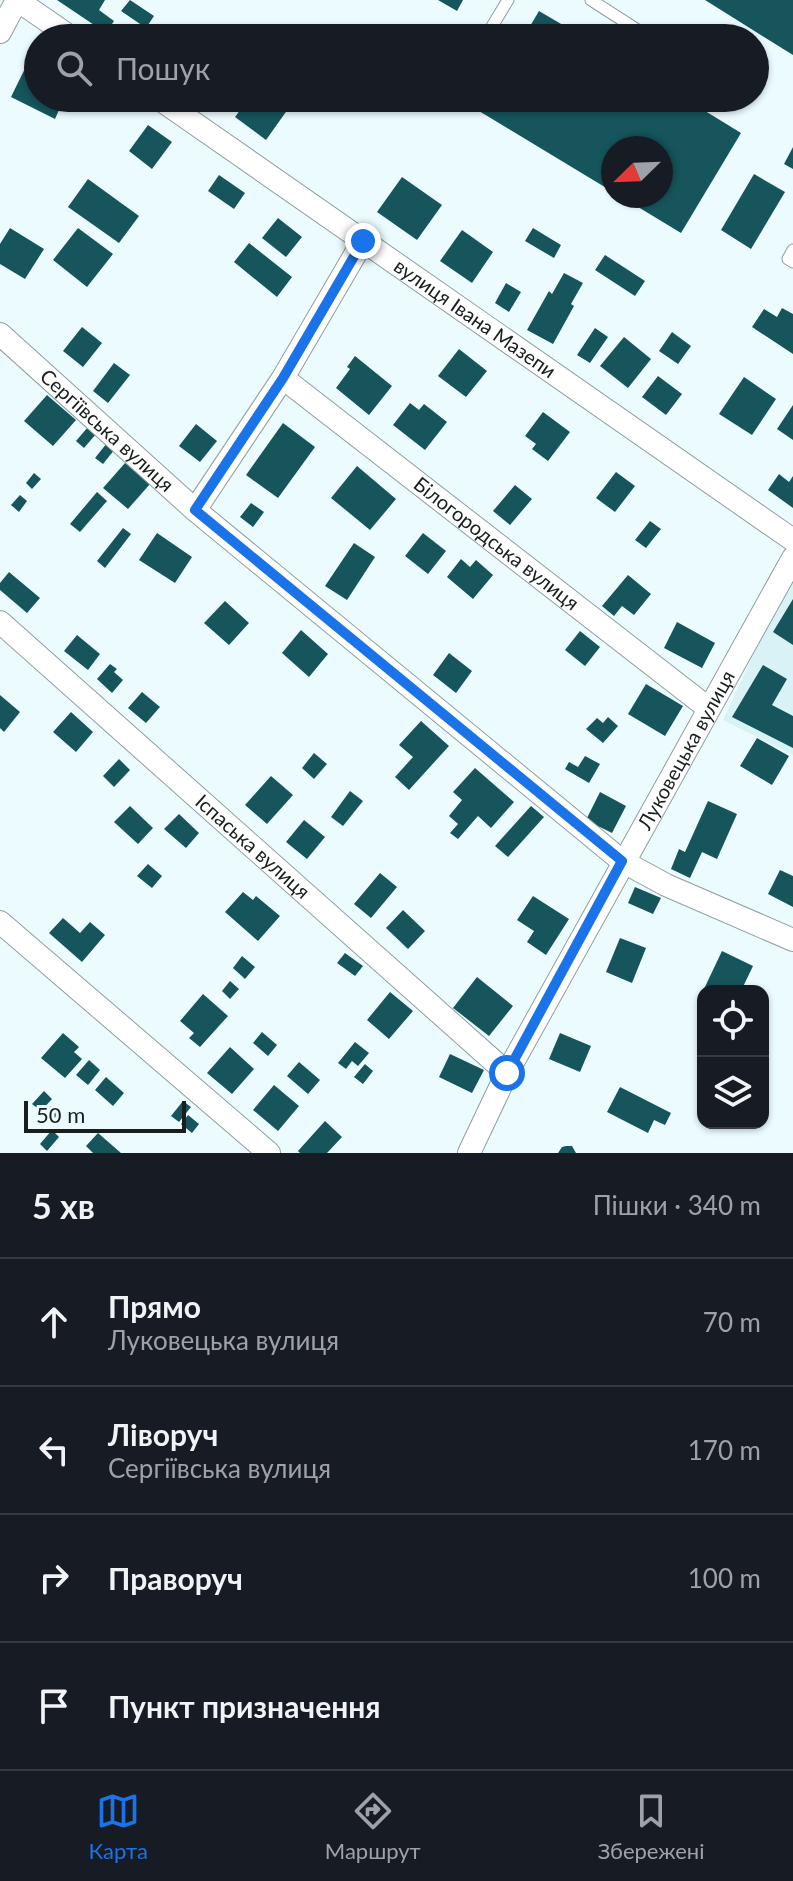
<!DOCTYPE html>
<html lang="uk">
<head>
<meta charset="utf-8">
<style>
  :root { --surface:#171b24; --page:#20242c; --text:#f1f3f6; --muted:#9ea1a6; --line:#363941; --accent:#1a73e8 }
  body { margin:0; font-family:Lato,sans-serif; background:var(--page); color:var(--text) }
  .controls { position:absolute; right:24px; bottom:24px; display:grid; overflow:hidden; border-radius:16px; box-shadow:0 2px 6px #0004 }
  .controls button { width:72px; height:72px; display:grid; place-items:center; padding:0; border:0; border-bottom:2px solid var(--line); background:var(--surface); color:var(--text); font:40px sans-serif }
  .compass { position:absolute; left:601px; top:136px; width:72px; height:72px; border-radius:50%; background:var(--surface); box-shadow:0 2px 6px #0004; rotate:247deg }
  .scale { position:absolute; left:24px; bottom:20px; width:162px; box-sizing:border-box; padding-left:8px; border:4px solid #191f1f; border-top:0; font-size:22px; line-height:28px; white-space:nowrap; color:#191f1f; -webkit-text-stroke:6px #ecfcfe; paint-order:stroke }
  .stop { position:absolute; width:24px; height:24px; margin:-18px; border:6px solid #1a73e8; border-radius:50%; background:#fff }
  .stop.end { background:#1a73e8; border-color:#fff; box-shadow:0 2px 8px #0008 }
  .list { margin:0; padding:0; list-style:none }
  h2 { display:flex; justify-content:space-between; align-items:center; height:104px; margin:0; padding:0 32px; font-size:34px }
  h2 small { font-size:26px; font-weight:400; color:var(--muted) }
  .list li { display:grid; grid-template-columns:52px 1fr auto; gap:24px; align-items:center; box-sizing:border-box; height:128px; padding:0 32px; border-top:2px solid var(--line) }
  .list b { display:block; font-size:30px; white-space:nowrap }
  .list p { margin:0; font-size:26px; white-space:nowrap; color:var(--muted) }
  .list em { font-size:26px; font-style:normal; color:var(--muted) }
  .icon { flex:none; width:44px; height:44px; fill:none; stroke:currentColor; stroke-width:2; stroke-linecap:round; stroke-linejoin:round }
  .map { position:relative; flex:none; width:793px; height:1153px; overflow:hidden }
  .search { position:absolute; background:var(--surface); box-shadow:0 2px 6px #0004; left:24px; right:24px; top:24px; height:88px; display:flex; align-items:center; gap:20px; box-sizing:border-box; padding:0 28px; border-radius:44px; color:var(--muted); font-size:30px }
  .sheet { height:616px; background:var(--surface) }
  nav { display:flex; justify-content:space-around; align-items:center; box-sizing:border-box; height:112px; border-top:2px solid var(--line); background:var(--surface); font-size:22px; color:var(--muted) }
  nav a { display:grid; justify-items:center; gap:4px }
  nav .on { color:var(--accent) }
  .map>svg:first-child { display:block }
  .built { fill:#d8f2f5 }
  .building { fill:#15555b }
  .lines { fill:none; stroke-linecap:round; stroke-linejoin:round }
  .service-casing { stroke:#8f9ea0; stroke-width:13 }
  .minor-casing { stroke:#8f9ea0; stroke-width:24 }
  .service { stroke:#fff; stroke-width:11 }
  .minor { stroke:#fff; stroke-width:22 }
  .route { stroke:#1a73e8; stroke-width:10 }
  .labels { text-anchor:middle; stroke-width:8; stroke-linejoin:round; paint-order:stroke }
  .street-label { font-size:20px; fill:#191f1f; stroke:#ecfcfe }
</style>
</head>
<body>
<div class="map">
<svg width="793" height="1153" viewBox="0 0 793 1153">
  <rect width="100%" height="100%" fill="#ecfcfe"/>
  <path class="built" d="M 793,570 L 793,755 L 723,720 Z"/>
  <g class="building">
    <path d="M 57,0 L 105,0 L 99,10 L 114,21 L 106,33 Z"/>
    <path d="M 130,0 L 154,16 L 146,28 L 121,11 Z"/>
    <path d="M 438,0 L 463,0 L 457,11 Z"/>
    <path d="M 705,0 L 793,0 L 793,55 Z"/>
    <path d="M 539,11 L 585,38 L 523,38 Z"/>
    <path d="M 35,48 L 38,50 L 38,98 L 54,98 L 62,103 L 55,119 L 11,97 Z"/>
    <path d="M 249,98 L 273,98 L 288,109 L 266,140 L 235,117 Z"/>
    <path d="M 487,98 L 684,98 L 741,133 L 681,233 L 620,196 L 661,196 L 661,148 L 613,148 L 613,192 L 479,111 Z"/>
    <path d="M 148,125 L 172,142 L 152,169 L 129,151 Z"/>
    <path d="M 793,147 L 793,169 L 784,164 Z"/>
    <path d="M 754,174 L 785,192 L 751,249 L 721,230 Z"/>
    <path d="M 219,175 L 245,193 L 234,209 L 208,191 Z"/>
    <path d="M 402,177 L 442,205 L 417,240 L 377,212 Z"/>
    <path d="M 88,179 L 139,216 L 119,243 L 68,207 Z"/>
    <path d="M 278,218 L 302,237 L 286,257 L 262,238 Z"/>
    <path d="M 10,228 L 44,249 L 25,279 L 0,264 L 0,244 Z"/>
    <path d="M 78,228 L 113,254 L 87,287 L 53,260 Z"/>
    <path d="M 533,228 L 561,245 L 554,258 L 525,241 Z"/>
    <path d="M 462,230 L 493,252 L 472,283 L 440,261 Z"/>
    <path d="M 249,243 L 292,277 L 277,297 L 234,262 Z"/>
    <path d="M 605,255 L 645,281 L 635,296 L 595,270 Z"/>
    <path d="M 564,273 L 583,283 L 571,304 L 574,306 L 553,344 L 527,330 L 549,291 L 552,294 Z"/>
    <path d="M 506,283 L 521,292 L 509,312 L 495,303 Z"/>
    <path d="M 782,308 L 793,314 L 793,354 L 752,327 L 764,309 L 777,317 Z"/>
    <path d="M 82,327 L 102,343 L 83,367 L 63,351 Z"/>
    <path d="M 595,328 L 608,337 L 590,363 L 577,355 Z"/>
    <path d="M 672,332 L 691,346 L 678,364 L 659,351 Z"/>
    <path d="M 624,337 L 651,359 L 628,388 L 600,366 Z"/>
    <path d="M 459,349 L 487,371 L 466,397 L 438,376 Z"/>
    <path d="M 355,356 L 392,386 L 369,415 L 336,388 L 350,369 L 347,367 Z"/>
    <path d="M 114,363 L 130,375 L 108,403 L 93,391 Z"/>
    <path d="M 658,376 L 682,394 L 666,415 L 642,397 Z"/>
    <path d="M 744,377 L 776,399 L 752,435 L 719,414 Z"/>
    <path d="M 47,395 L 76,420 L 53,446 L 24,421 Z"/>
    <path d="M 410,403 L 419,410 L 424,404 L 447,422 L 425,450 L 393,425 Z"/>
    <path d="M 793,405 L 793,440 L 777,429 Z"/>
    <path d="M 543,412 L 570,432 L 548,461 L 532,449 L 536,444 L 525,436 Z"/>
    <path d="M 283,423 L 315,447 L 278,498 L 246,475 Z"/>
    <path d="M 196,424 L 217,441 L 200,462 L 179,446 Z"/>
    <path d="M 88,427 L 96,434 L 84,448 L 76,441 Z"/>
    <path d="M 107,443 L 115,449 L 103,464 L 95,458 Z"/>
    <path d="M 125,463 L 150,484 L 128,509 L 103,488 Z"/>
    <path d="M 357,466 L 396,499 L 370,530 L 331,498 Z"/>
    <path d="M 616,472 L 635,486 L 615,512 L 596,498 Z"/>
    <path d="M 34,473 L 41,479 L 32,489 L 26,483 Z"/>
    <path d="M 779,474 L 789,482 L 793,476 L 793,508 L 768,490 Z"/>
    <path d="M 515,485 L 532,499 L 510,525 L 493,511 Z"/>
    <path d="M 97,492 L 107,501 L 80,532 L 70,524 Z"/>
    <path d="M 20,495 L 27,501 L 19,512 L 11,505 Z"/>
    <path d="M 251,503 L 264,512 L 253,527 L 240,517 Z"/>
    <path d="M 650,521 L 661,529 L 646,548 L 635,540 Z"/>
    <path d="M 123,528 L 131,534 L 105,568 L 97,561 Z"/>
    <path d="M 157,533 L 192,557 L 175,583 L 139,560 Z"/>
    <path d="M 423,533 L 446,551 L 428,574 L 405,556 Z"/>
    <path d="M 354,543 L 375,557 L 347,600 L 325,586 Z"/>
    <path d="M 461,559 L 470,567 L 476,560 L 493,575 L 473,599 L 447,577 Z"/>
    <path d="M 9,572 L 40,598 L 27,613 L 0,590 L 0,583 Z"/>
    <path d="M 628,575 L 651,594 L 634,615 L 622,606 L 614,616 L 602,606 Z"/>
    <path d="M 793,599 L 793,645 L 773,632 Z"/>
    <path d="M 225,601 L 249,623 L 229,645 L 204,623 Z"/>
    <path d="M 677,622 L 715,643 L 702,668 L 664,648 Z"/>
    <path d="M 301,630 L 328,654 L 309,677 L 282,653 Z"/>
    <path d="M 580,631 L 600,647 L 585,666 L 565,650 Z"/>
    <path d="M 77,635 L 100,654 L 88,670 L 64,651 Z"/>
    <path d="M 449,653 L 472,671 L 456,693 L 433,675 Z"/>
    <path d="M 110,664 L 117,669 L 114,672 L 123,680 L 112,693 L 97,679 Z"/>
    <path d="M 763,665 L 787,679 L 772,705 L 793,716 L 793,748 L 732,717 Z"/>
    <path d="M 646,684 L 683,706 L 665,736 L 628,714 Z"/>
    <path d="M 142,692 L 160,707 L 146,723 L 128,708 Z"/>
    <path d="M 0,695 L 20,712 L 4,732 L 0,728 Z"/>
    <path d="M 71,712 L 93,732 L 76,752 L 53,732 Z"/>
    <path d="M 608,717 L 618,726 L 603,743 L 586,729 L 597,718 L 603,723 Z"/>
    <path d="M 421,721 L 449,746 L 409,790 L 395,777 L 413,757 L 399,745 Z"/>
    <path d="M 757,738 L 789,756 L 772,785 L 740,766 Z"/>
    <path d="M 314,753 L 327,764 L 314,779 L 302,768 Z"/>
    <path d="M 585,756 L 600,764 L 589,783 L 565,769 L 569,762 L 578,767 Z"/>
    <path d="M 119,759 L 130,770 L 114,787 L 103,776 Z"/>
    <path d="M 475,768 L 514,802 L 491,828 L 478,816 L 458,839 L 450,833 L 458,824 L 449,816 L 462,800 L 453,792 Z"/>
    <path d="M 271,776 L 293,795 L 267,824 L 245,805 Z"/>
    <path d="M 350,791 L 363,801 L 343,826 L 331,817 Z"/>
    <path d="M 600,792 L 626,806 L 612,833 L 586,820 Z"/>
    <path d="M 708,801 L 737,814 L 717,859 L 702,852 L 690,878 L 671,869 L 679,849 L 685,852 Z"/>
    <path d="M 130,806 L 153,828 L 138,844 L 114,822 Z"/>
    <path d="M 531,806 L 544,817 L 508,857 L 495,846 Z"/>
    <path d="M 179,814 L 199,833 L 186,848 L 164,829 Z"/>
    <path d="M 304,820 L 325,837 L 307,859 L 286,842 Z"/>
    <path d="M 148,864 L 162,876 L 152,888 L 137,876 Z"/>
    <path d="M 780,870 L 793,876 L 793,907 L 768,894 Z"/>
    <path d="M 380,873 L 397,887 L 371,918 L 354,904 Z"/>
    <path d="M 635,887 L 661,898 L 653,914 L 628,903 Z"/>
    <path d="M 243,892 L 253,900 L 256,896 L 280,916 L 258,941 L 225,912 Z"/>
    <path d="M 533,896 L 569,919 L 546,955 L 527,942 L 534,931 L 517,920 Z"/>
    <path d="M 403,910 L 425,931 L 408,949 L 386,928 Z"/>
    <path d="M 63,918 L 80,933 L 90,922 L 105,935 L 82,962 L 49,933 Z"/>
    <path d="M 620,938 L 646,948 L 632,983 L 606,972 Z"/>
    <path d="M 722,951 L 753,966 L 741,991 L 703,991 Z"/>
    <path d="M 345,953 L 363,966 L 355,976 L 337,963 Z"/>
    <path d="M 242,956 L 255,967 L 245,979 L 233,968 Z"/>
    <path d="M 477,977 L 513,1006 L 489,1036 L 453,1008 Z"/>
    <path d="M 230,981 L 239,989 L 230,999 L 222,991 Z"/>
    <path d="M 390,992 L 413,1011 L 389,1039 L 367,1020 Z"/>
    <path d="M 203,994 L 228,1016 L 200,1047 L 189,1038 L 194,1033 L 180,1021 Z"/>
    <path d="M 262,1032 L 277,1045 L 268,1056 L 253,1043 Z"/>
    <path d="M 63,1033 L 79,1047 L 74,1052 L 82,1059 L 65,1078 L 41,1058 Z"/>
    <path d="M 560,1033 L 591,1046 L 580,1072 L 549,1059 Z"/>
    <path d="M 355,1042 L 369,1053 L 358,1066 L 352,1061 L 346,1069 L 338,1063 Z"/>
    <path d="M 230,1047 L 254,1069 L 232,1094 L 207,1073 Z"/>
    <path d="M 450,1054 L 484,1070 L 472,1093 L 439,1077 Z"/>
    <path d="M 89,1060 L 100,1070 L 88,1085 L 76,1075 Z"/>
    <path d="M 299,1062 L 320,1080 L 308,1094 L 287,1076 Z"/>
    <path d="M 365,1064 L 373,1071 L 363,1084 L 354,1077 Z"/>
    <path d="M 106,1077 L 124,1093 L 113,1106 L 95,1090 Z"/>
    <path d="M 274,1085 L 299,1106 L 278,1131 L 253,1110 Z"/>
    <path d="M 620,1087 L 671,1113 L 665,1125 L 654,1120 L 648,1133 L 607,1112 Z"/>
    <path d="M 44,1091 L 52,1099 L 41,1111 L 32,1104 Z"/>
    <path d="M 183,1101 L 191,1107 L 179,1122 L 171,1116 Z"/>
    <path d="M 50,1106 L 59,1113 L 53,1120 L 44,1113 Z"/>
    <path d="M 188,1115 L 199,1124 L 192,1133 L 181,1124 Z"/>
    <path d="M 325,1121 L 342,1137 L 327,1153 L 300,1153 L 298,1151 Z"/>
    <path d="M 52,1130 L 59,1137 L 47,1151 L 40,1144 Z"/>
    <path d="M 98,1133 L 121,1153 L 93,1153 L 86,1146 Z"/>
    <path d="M 566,1146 L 572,1146 L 576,1153 L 558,1153 L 562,1147 Z"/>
  </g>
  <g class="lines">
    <g class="service-casing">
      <g id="service">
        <path d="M 591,0 L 650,38"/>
        <path d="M 485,38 L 508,0"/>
        <path d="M 793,250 L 788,259 L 793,262"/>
      </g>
    </g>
    <g class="minor-casing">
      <g id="minor">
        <path d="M 0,32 L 17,0 L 72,38"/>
        <path id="s1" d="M 158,98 L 793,540"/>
        <path id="s2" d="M 0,334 L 195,510 L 622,861 L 666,885 L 793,940"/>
        <path id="s3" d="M 283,378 L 708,708"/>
        <path d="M 195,510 L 283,378 L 363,241"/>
        <path id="s4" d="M 0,622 L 507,1073"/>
        <path d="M 0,922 L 269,1153"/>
        <path id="s5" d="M 469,1153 L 507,1073 L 793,558"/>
      </g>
    </g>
    <use href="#service" class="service"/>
    <use href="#minor" class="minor"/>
  </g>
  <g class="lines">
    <path class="route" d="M 363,241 L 283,378 L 195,510 L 622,861 L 507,1073"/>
  </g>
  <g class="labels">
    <g class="street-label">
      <text dy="7" stroke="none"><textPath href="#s1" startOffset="386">вулиця Івана Мазепи</textPath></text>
      <text dy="7" stroke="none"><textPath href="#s2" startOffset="144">Сергіївська вулиця</textPath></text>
      <text dy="7" stroke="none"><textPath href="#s3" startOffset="270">Білогородська вулиця</textPath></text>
      <text dy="7" stroke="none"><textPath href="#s5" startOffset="458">Луковецька вулиця</textPath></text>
      <text dy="7" stroke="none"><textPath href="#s4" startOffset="338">Іспаська вулиця</textPath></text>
    </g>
  </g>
</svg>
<div class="controls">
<button><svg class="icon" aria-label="locate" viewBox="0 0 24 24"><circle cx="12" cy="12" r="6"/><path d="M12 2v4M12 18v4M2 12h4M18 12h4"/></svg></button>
<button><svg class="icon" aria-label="layers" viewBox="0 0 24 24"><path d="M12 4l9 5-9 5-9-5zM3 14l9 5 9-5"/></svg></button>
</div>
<svg class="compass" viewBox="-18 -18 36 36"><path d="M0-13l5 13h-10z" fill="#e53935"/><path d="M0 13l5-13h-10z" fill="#9ea1a6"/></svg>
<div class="scale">50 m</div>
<div class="stop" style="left:507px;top:1073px"></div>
<div class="stop end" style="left:363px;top:241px"></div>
<div class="search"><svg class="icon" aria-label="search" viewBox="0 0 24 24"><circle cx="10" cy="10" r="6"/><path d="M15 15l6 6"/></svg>Пошук</div>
</div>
<section class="sheet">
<h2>5 хв<small>Пішки · 340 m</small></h2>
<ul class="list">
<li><svg class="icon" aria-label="ahead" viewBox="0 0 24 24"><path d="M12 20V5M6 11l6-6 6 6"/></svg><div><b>Прямо</b><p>Луковецька вулиця</p></div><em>70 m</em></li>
<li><svg class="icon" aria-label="left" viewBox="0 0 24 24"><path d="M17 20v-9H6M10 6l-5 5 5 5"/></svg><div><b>Ліворуч</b><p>Сергіївська вулиця</p></div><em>170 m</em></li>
<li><svg class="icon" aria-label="right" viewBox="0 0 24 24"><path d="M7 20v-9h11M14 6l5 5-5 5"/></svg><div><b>Праворуч</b></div><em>100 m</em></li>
<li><svg class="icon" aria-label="arrive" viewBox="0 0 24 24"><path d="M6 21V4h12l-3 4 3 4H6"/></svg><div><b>Пункт призначення</b></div></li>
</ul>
</section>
<nav>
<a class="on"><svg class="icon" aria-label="map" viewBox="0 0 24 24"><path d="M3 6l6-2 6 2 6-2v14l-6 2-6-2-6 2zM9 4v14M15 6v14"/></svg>Карта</a>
<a><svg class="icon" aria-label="directions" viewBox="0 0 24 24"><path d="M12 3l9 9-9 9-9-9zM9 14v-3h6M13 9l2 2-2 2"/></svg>Маршрут</a>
<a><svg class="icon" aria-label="saved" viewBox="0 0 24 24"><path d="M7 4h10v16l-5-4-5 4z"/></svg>Збережені</a>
</nav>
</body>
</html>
